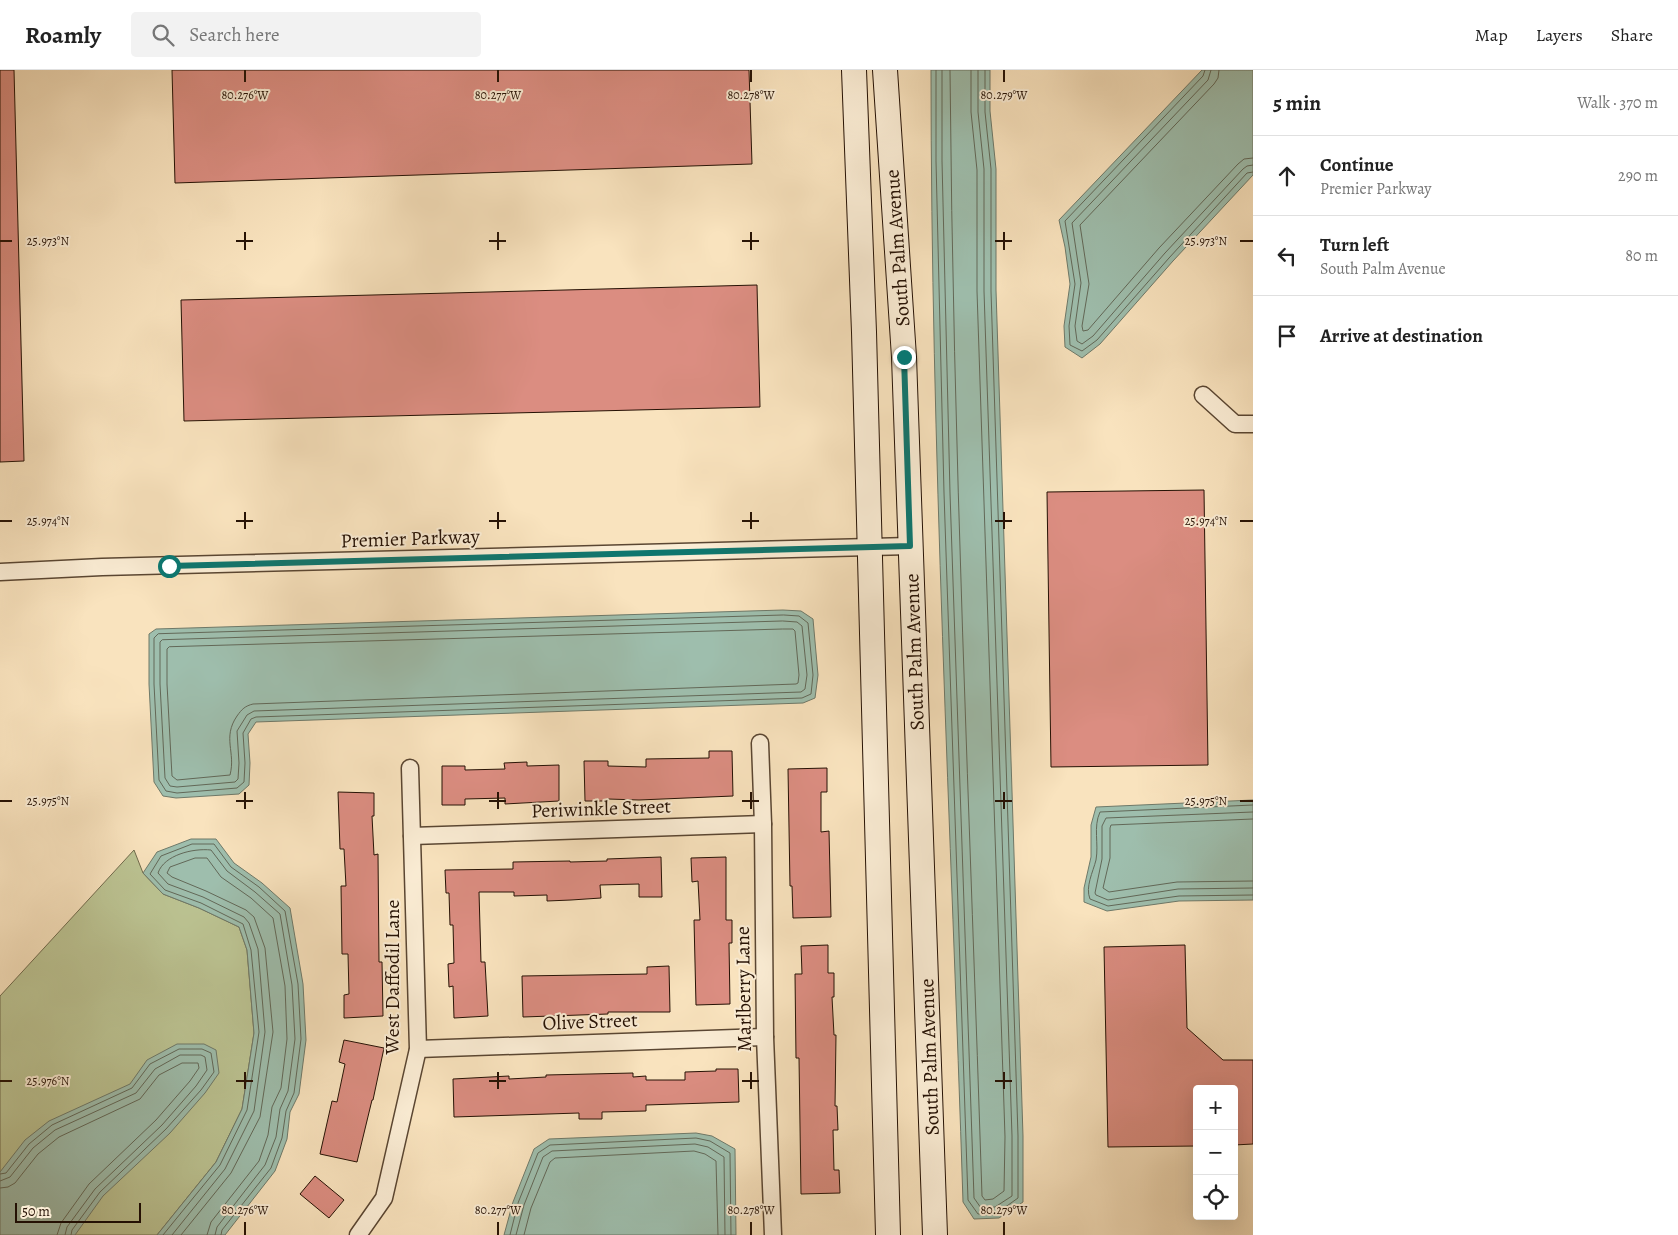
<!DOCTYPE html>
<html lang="en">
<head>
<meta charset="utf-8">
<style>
  :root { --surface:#fff; --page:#f2f2f2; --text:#222; --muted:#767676; --line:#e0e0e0 }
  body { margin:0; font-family:Alegreya,serif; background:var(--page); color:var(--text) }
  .controls { position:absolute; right:15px; bottom:15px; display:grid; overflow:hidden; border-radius:5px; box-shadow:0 5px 20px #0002 }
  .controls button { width:45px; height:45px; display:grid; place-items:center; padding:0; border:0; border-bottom:1px solid var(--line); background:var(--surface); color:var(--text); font:25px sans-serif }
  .scale { position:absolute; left:15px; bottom:12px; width:126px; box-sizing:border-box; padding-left:5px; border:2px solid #251104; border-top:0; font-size:14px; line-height:18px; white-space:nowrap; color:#251104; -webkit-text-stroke:4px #fbedd5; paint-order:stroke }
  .stop { position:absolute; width:15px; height:15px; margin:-11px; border:4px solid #0f766e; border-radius:50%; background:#fff }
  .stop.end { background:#0f766e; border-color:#fff; box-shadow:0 1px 5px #0008 }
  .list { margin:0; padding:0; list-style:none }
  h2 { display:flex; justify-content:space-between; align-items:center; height:65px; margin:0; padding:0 20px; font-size:21px }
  h2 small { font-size:16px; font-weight:400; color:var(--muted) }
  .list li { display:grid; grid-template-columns:32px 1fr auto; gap:15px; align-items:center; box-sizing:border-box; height:80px; padding:0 20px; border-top:1px solid var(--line) }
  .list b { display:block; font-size:19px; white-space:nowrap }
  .list p { margin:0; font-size:16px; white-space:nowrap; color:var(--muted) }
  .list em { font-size:16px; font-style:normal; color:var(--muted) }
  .icon { flex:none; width:28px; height:28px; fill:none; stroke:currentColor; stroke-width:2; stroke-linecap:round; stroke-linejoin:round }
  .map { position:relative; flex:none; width:1253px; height:1165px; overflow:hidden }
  header { display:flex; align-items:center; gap:30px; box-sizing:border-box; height:70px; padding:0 25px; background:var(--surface); border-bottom:1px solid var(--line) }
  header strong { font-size:24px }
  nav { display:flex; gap:28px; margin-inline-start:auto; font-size:18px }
  .search { width:350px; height:45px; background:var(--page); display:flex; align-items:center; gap:12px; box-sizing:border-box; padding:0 18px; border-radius:5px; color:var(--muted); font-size:19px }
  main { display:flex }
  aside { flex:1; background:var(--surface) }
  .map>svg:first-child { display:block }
  .green { fill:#bcc493; stroke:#706a4c }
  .water { fill:#9ebead; stroke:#6e7969 }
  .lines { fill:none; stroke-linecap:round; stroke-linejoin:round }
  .shore { stroke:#626858; stroke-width:1 }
  .building { fill:#db8d81; stroke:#251104 }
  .minor-casing { stroke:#5a4632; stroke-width:19 }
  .secondary-casing { stroke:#251104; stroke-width:26 }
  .minor { stroke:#fbedd5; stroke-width:16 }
  .secondary { stroke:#fbedd5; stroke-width:24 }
  .route { stroke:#0f766e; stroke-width:6 }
  .ticks { fill:none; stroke:#251104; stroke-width:2 }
  .labels { text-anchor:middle; stroke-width:4; stroke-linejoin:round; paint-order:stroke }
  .street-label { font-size:20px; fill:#251104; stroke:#fbedd5 }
  .ticks-label { font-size:12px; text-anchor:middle; fill:#251104; stroke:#fbedd5; stroke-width:4; stroke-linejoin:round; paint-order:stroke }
</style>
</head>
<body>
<header>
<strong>Roamly</strong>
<div class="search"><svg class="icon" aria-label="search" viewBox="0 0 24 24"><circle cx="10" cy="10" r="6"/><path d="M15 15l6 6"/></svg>Search here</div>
<nav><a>Map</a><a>Layers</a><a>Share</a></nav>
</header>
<main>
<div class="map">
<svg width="1253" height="1165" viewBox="0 0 1253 1165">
  <rect width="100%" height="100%" fill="#f9e3be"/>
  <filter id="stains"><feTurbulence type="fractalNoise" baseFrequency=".004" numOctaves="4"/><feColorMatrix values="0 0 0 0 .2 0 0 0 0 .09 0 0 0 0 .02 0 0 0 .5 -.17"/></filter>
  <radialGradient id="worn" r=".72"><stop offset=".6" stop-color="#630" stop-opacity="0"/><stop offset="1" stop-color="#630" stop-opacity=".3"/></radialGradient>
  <path class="green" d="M 134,780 L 143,803 L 163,824 L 199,838 L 239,857 L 247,880 L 254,963 L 242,1039 L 216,1092 L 157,1165 L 0,1165 L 0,926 Z"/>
  <g class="water">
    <path d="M 931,0 L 990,0 L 990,41 L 996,99 L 996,220 L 1023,1066 L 1023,1132 L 999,1148 L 974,1149 L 963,1132 C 951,755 931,378 931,0 Z"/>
    <path d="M 1202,0 L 1253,0 L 1253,105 L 1173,191 L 1100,274 L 1082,288 L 1065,277 L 1064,256 L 1070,214 L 1065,177 L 1059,150 Z"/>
    <path d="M 783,540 L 801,541 L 813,549 L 818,605 L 815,628 L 803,633 L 256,652 L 248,664 L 250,693 L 249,715 L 239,724 L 176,728 L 163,726 L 154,712 L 149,614 L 149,564 L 156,559 Z"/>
    <path d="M 1253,730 L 1253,830 L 1179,831 L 1107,841 L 1084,832 L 1084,818 L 1091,787 L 1091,755 L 1096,737 Z"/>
    <path d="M 191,769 L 216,769 L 234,793 L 262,813 L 290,838 L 303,914 L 306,970 L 299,1024 L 290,1042 L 287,1069 L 275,1101 L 225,1165 L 157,1165 L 216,1092 L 242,1039 L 254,963 L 247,880 L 239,857 L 199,838 L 163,824 L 143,803 L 157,782 Z"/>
    <path d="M 177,974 L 204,974 L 216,980 L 219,1003 L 205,1023 L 170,1063 L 103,1126 L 75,1165 L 0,1165 L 0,1102 L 25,1070 L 49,1051 L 130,1014 L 147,990 Z"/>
    <path d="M 696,1063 L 712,1066 L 735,1079 L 736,1165 L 504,1165 L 513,1132 L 534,1079 L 549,1069 Z"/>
  </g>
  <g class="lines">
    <g class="shore">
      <path d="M 936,0 L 936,91 L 944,423 L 968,1130 L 978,1144 L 997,1143 L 1018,1128 L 1018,1066 L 991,221 L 991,99 L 985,42 L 985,0"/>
      <path d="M 942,0 L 942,91 L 950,423 L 974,1128 L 981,1138 L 995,1137 L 1012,1126 L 1012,1066 L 984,221 L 984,99 L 978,42 L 978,0"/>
      <path d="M 950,0 C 953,375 970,751 982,1126 L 985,1130 L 993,1129 L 1004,1121 L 1005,1067 L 977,221 L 977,100 L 971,42 L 971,0"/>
      <path d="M 1205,0 L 1203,6 L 1065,151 L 1075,214 L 1069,256 L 1070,275 L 1082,281 L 1097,270 L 1169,188 L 1247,103 L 1253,102"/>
      <path d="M 1211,0 L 1208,10 L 1072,153 L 1081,213 L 1075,256 L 1077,271 L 1082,274 L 1093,266 L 1165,183 L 1243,99 L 1247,96 L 1253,95"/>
      <path d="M 1219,0 L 1218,8 L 1214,14 L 1080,155 L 1089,214 L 1082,256 L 1083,261 L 1088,260 L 1159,178 L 1238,94 L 1244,89 L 1253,88"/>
      <path d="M 784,545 L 799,546 L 808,553 L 813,605 L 811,624 L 802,628 L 256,647 L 251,649 L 243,663 L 245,693 L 244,712 L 237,718 L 177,723 L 166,721 L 159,710 L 154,614 L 154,568 L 158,564 Z"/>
      <path d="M 783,551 L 797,552 L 802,556 L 807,605 L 805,619 L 801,622 L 254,641 L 247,645 L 237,661 L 239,693 L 238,709 L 235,712 L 177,717 L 170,716 L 165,708 L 160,614 L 160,572 L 162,570 Z"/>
      <path d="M 783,559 L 793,559 L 795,561 L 799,605 L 798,613 L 796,614 L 253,634 C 245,636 242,639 237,646 C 222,668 236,682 230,705 L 177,710 L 172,706 L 167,614 L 167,579 L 169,577 Z"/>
      <path d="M 1253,735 L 1100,742 C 1093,757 1099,774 1096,790 C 1093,802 1085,817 1090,829 L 1108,836 L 1179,826 L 1253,825"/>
      <path d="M 1253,742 L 1106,748 L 1102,756 L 1102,789 L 1095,823 L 1096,825 L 1108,830 L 1178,819 L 1253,818"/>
      <path d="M 1253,749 L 1111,755 L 1110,758 L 1110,788 L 1103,818 L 1109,822 L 1177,812 L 1253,811"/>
      <path d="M 0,1104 L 6,1103 L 29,1074 L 52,1055 L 132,1018 L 150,994 L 179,979 L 202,979 L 211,983 L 214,1002 L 201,1020 L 166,1059 L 100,1122 L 72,1160 L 71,1165"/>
      <path d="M 0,1111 L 10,1107 L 33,1078 L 55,1060 L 136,1023 L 155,999 L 180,985 L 201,985 L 205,987 L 207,1000 L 196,1016 L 162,1055 L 95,1119 L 67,1157 L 65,1165"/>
      <path d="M 0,1118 L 8,1117 L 15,1113 L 38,1084 L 59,1067 L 140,1029 L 159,1005 L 182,993 L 198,993 L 199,998 L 190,1011 L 156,1050 L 89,1114 L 61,1153 L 57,1165"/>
      <path d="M 163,1165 L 220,1095 L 247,1040 L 259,962 L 251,880 L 243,854 L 201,833 L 165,820 L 150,804 L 161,786 L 192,774 L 214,774 L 231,797 L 259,817 L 285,841 L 298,914 L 301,969 L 294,1023 L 286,1041 L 282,1068 L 271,1098 L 222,1160 L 221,1165"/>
      <path d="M 172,1165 L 225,1099 L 254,1041 L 265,962 L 258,879 L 249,853 L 244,847 L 203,827 L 168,814 L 158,803 C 164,785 193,778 211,780 L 227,801 L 255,822 L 280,844 L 292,915 L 295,969 L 288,1021 L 280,1039 L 276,1067 L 265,1095 L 217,1157 L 215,1165"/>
      <path d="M 181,1165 L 231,1103 L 260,1047 L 273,962 L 265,878 L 254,847 L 246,840 L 206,821 L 172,807 L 167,803 L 170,797 L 195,788 L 207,788 L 221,807 L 251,828 L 273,848 L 285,916 L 287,969 L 281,1018 L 272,1037 L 268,1065 L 259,1091 L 211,1152 L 207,1165"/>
      <path d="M 510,1165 L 518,1133 L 538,1083 L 550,1075 L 696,1068 L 710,1071 L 730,1083 L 731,1165"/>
      <path d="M 516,1165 L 524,1135 L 543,1087 L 552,1081 L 695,1074 L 708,1077 L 724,1087 L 725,1165"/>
      <path d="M 524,1165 L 531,1138 L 550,1092 L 555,1088 L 694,1081 L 705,1084 L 716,1091 L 718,1165"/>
    </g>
  </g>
  <g class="building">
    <path d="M 0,0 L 14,0 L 24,391 L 0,392 Z"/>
    <path d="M 172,0 L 749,0 L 752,94 L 175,113 Z"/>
    <path d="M 757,215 L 760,337 L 184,351 L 181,230 Z"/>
    <path d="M 1204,420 L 1208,695 L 1051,697 L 1047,422 Z"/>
    <path d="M 709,681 L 732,681 L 733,726 L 639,730 L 608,729 L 608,731 L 585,731 L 584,691 L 608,691 L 608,696 L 646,697 L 646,689 L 709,688 Z"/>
    <path d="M 527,692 L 527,696 L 559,695 L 559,731 L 505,734 L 505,728 L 465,729 L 465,735 L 442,735 L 442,696 L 465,696 L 465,700 L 505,699 L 504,693 Z"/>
    <path d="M 827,698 L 827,722 L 821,722 L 821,762 L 829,761 L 831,847 L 793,848 L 792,816 L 790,816 L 788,699 Z"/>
    <path d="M 338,722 L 374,723 L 374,746 L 372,746 L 374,785 L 378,784 L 379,892 L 382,892 L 383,946 L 344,948 L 344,925 L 349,924 L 348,884 L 342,884 L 341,816 L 346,816 L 344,779 L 340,779 Z"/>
    <path d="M 661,787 L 662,827 L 639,827 L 639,814 L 600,815 L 601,828 L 571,830 L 547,831 L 547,825 L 514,826 L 514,822 L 479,822 L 481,892 L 485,892 L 488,946 L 454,948 L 453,916 L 449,917 L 448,894 L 454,893 L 453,855 L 450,855 L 449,823 L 446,823 L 445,800 L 513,799 L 513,792 L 570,791 L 570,792 L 607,791 L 607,789 Z"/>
    <path d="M 726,787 L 726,850 L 732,850 L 732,873 L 729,873 L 730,934 L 696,935 L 694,850 L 700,850 L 698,811 L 692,812 L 691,788 Z"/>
    <path d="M 828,875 L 828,903 L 834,903 L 834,927 L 832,927 L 834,965 L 836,965 L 835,1036 L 837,1036 L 838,1060 L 833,1060 L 834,1100 L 839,1100 L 840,1123 L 801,1124 L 799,988 L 796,988 L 795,904 L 802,904 L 801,876 Z"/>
    <path d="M 1185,875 L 1187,958 L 1223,990 L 1253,990 L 1253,1074 L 1234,1075 L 1234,1019 L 1197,1019 L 1197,1076 L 1108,1077 L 1104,877 Z"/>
    <path d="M 669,896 L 670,942 L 608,942 L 608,944 L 523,947 L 522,906 L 647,904 L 647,897 Z"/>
    <path d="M 344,970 L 384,978 L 373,1030 L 372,1030 L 357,1092 L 320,1084 L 332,1031 L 337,1032 L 345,994 L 339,992 Z"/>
    <path d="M 716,999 L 738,999 L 739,1032 L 646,1035 L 646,1041 L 602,1042 L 602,1049 L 579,1049 L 579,1043 L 454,1047 L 453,1009 L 509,1006 L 509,1009 L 546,1007 L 546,1005 L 633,1003 L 633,1007 L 646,1006 L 646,1010 L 685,1010 L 685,1002 L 716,1001 Z"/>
    <path d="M 315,1106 L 344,1130 L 329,1148 L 300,1124 Z"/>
  </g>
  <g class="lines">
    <g class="minor-casing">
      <g id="minor">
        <path d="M 1203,325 L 1235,354 L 1253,354"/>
        <path d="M 0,502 L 102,497 L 910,476"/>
        <path d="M 760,673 L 763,754 L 765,967 L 773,1165"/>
        <path d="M 412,766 L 763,754"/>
        <path d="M 418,979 L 765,967"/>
        <path d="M 358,1165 L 384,1128 L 418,979 L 410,698"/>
      </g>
    </g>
    <g class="secondary-casing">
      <g id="secondary">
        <path d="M 854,0 L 864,262 L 888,1165"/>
        <path d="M 885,0 L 904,287 L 935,1165"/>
      </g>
    </g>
    <use href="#minor" class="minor"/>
    <use href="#secondary" class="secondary"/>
  </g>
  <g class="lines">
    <path class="route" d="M 169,496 L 910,476 L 904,287"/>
  </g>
  <path class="ticks" d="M 245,0 L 245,12M 498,0 L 498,12M 751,0 L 751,12M 1004,0 L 1004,12M 245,162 L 245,180M 498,162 L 498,180M 751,162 L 751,180M 1004,162 L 1004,180M 0,171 L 12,171M 236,171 L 253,171M 489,171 L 506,171M 742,171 L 759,171M 995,171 L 1012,171M 1240,171 L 1253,171M 245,442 L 245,459M 498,442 L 498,459M 751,442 L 751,459M 1004,442 L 1004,459M 0,451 L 12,451M 236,451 L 253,451M 489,451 L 506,451M 742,451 L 759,451M 995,451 L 1012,451M 1240,451 L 1253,451M 245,722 L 245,739M 498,722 L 498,739M 751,722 L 751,739M 1004,722 L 1004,739M 0,731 L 12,731M 236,731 L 253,731M 489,731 L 506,731M 742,731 L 759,731M 995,731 L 1012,731M 1240,731 L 1253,731M 245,1002 L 245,1019M 498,1002 L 498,1019M 751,1002 L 751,1019M 1004,1002 L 1004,1019M 0,1011 L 12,1011M 236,1011 L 253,1011M 489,1011 L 506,1011M 742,1011 L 759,1011M 995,1011 L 1012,1011M 245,1152 L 245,1165M 498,1152 L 498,1165M 751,1152 L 751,1165M 1004,1152 L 1004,1165"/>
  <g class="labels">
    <g class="street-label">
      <text transform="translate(897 178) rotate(-94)" y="7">South Palm Avenue</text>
      <text transform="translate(410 468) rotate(-2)" y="7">Premier Parkway</text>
      <text transform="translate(914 582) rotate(-92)" y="7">South Palm Avenue</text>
      <text transform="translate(601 738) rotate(-2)" y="7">Periwinkle Street</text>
      <text transform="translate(392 907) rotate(-90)" y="7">West Daffodil Lane</text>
      <text transform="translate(743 919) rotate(-91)" y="7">Marlberry Lane</text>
      <text transform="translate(590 951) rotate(-2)" y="7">Olive Street</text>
      <text transform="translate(929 987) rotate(-92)" y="7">South Palm Avenue</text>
    </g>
  </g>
  <g class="ticks-label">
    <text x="245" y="29">80.276°W</text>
    <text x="498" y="29">80.277°W</text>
    <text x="751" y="29">80.278°W</text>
    <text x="1004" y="29">80.279°W</text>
    <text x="1206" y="175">25.973°N</text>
    <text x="48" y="175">25.973°N</text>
    <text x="1206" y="455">25.974°N</text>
    <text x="48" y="455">25.974°N</text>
    <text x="1206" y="735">25.975°N</text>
    <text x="48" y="735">25.975°N</text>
    <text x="48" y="1015">25.976°N</text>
    <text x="245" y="1144">80.276°W</text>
    <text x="498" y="1144">80.277°W</text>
    <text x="751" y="1144">80.278°W</text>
    <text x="1004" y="1144">80.279°W</text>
  </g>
  <rect width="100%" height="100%" filter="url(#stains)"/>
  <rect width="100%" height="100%" fill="url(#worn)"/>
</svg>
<div class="controls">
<button>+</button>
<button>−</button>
<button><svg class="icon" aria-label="locate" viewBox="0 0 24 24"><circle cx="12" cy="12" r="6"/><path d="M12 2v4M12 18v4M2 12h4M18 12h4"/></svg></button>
</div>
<div class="scale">50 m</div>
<div class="stop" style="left:169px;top:496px"></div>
<div class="stop end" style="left:904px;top:287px"></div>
</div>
<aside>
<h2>5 min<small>Walk · 370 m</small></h2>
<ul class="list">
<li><svg class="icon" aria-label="ahead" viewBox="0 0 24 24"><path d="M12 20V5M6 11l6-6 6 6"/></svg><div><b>Continue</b><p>Premier Parkway</p></div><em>290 m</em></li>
<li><svg class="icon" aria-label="left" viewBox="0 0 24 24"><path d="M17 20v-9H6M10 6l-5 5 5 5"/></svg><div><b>Turn left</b><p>South Palm Avenue</p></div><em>80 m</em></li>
<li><svg class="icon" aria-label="arrive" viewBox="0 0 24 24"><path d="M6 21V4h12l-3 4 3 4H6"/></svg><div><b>Arrive at destination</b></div></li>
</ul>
</aside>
</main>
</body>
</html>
